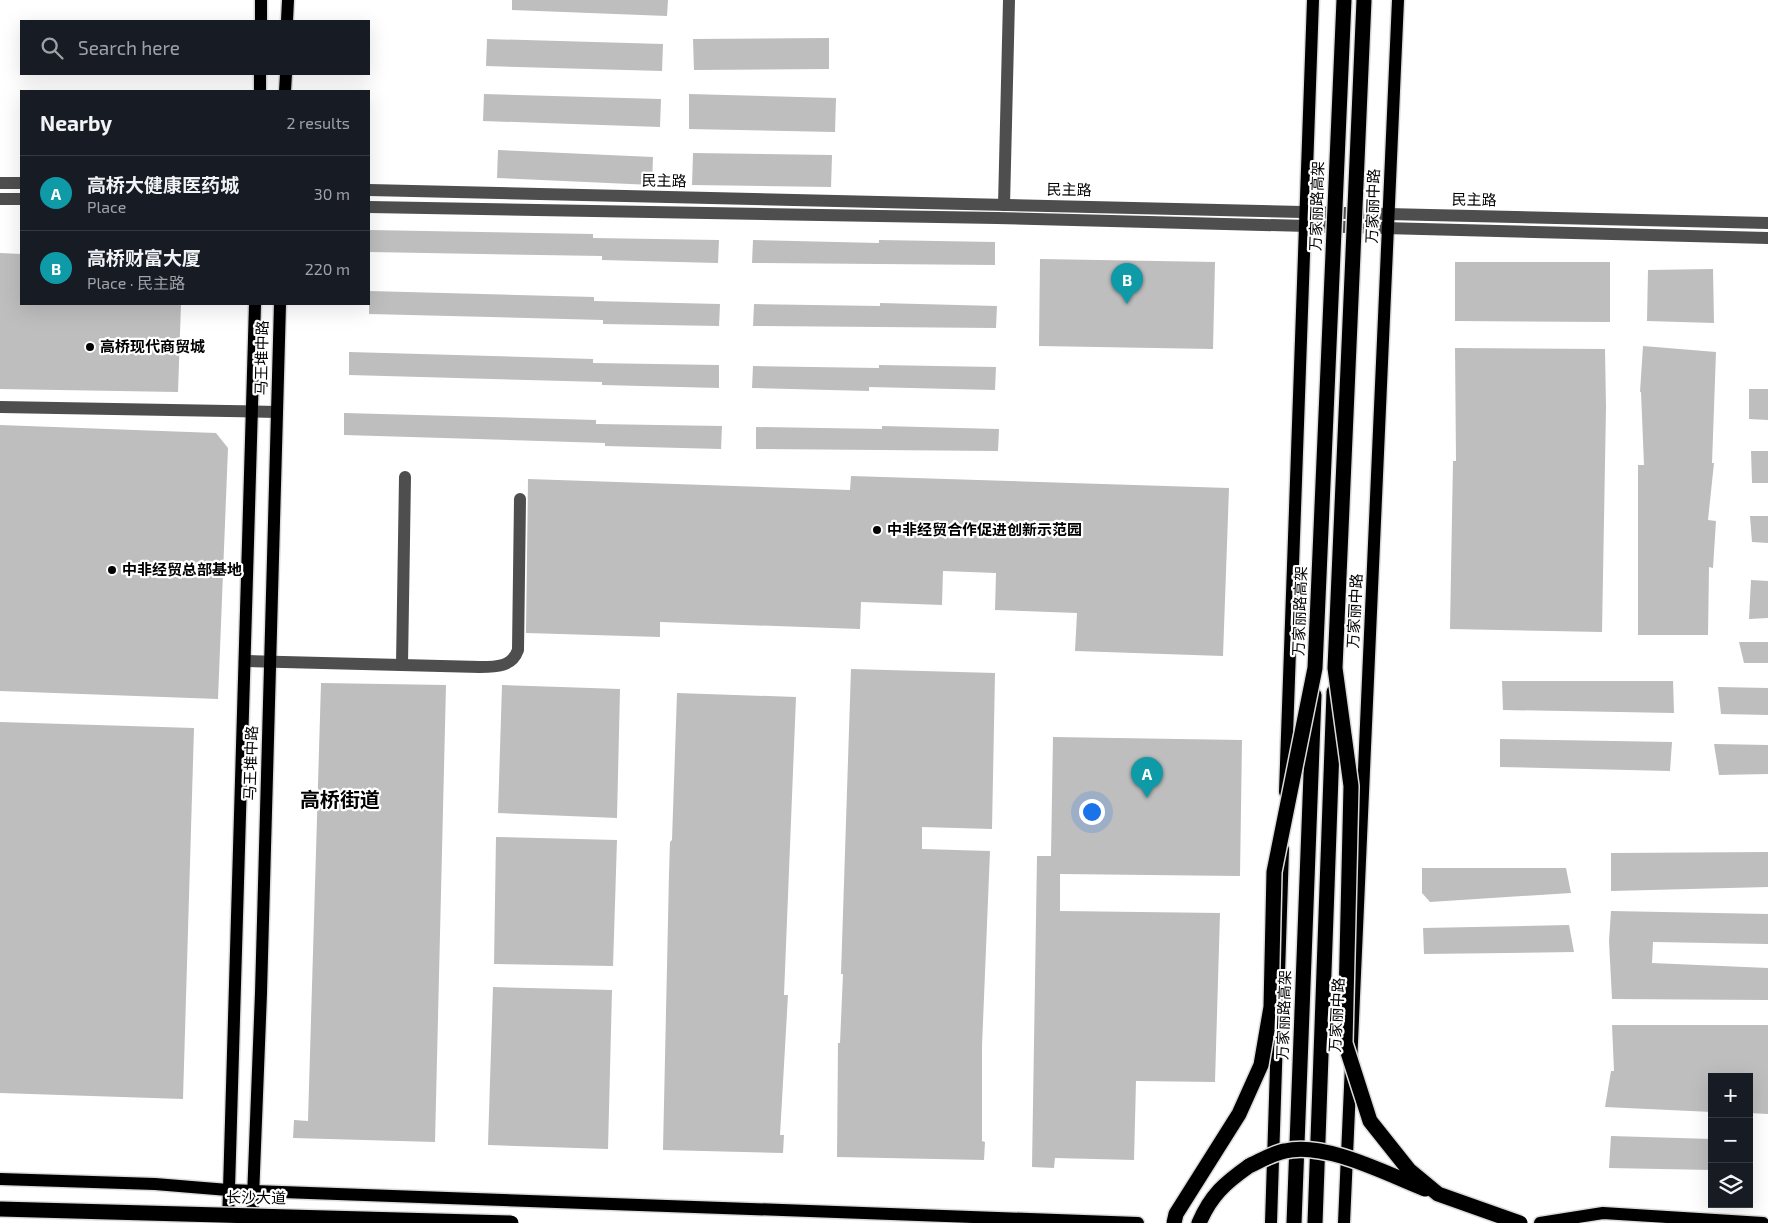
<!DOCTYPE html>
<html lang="en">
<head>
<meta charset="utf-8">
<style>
  :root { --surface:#171b24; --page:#20242c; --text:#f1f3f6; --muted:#9ea1a6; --line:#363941; --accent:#858687 }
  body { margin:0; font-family:"Exo 2","Noto Sans SC",sans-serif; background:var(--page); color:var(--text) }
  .controls { position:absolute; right:15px; bottom:15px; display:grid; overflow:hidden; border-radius:0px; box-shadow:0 5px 20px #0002 }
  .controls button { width:45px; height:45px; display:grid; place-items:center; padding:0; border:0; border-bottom:1px solid var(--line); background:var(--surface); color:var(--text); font:25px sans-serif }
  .you { position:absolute; left:1091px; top:811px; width:18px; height:18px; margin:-12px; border:4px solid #fff; border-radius:50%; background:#1a73e8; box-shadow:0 0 0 8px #1a73e833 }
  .badge { display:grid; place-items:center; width:32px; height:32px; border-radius:50%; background:var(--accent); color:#fff; font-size:16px; font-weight:700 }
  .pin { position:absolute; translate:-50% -41px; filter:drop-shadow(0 1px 2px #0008) }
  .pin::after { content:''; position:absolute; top:26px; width:18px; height:15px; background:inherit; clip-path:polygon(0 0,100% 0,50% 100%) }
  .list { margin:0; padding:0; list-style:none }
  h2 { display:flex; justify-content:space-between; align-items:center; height:65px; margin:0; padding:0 20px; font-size:21px }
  h2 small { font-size:16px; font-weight:400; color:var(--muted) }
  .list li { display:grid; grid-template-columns:32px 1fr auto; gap:15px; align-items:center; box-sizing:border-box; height:75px; padding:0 20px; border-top:1px solid var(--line) }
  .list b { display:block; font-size:19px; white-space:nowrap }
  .list p { margin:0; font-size:16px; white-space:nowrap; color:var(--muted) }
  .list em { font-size:16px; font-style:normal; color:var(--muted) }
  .icon { flex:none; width:28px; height:28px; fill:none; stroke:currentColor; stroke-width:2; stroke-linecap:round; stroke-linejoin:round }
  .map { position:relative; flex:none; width:1768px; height:1223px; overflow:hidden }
  .search { position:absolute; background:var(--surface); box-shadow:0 5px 20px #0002; left:20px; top:20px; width:350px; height:55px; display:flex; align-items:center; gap:12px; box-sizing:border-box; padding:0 18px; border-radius:0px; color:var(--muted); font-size:19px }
  .panel { position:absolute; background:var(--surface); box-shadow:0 5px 20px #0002; left:20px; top:90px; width:350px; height:215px; border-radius:0px }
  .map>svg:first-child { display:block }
  .building { fill:#bebebe }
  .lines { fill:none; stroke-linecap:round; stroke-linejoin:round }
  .major-casing { stroke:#dbdbdb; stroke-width:15 }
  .highway-casing { stroke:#dbdbdb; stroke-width:18 }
  .minor { stroke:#4e4e4e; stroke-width:12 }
  .major { stroke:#000; stroke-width:12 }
  .highway { stroke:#000; stroke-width:15 }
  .highway-bridge-casing { stroke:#dbdbdb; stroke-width:18; stroke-linecap:butt }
  .highway-bridge { stroke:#000; stroke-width:15 }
  .poi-dot { fill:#000; stroke:#fff; stroke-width:2 }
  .labels { text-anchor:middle; stroke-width:4.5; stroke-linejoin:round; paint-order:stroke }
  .street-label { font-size:15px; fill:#000; stroke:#fff }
  .poi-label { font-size:15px; font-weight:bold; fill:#000; stroke:#fff; text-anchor:start }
  .district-label { font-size:20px; font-weight:bold; fill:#000; stroke:#fff }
</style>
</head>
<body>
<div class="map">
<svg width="1768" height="1223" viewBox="0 0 1768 1223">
  <rect width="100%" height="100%" fill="#fff"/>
  <g class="building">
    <path d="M 512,0 L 668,0 L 667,16 L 512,10 Z"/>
    <path d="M 829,38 L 829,69 L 694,70 L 693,39 Z"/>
    <path d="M 487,39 L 663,44 L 662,71 L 486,66 Z"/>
    <path d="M 484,94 L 661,99 L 660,127 L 483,121 Z"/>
    <path d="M 689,94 L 836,98 L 835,132 L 689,129 Z"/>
    <path d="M 498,150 L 653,157 L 652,185 L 497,178 Z"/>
    <path d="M 693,153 L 832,155 L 831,187 L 692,185 Z"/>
    <path d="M 369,230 L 593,234 L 593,238 L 719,240 L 718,263 L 602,260 L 602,256 L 369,252 Z"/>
    <path d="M 753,240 L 879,243 L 879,240 L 995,242 L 995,265 L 752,263 Z"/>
    <path d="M 0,253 L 21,254 L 21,304 L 181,304 L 178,392 L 0,389 Z"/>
    <path d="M 1040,259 L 1215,262 L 1213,349 L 1039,346 Z"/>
    <path d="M 1455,262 L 1610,262 L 1610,322 L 1455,321 Z"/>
    <path d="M 1713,269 L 1714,323 L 1647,321 L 1648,270 Z"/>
    <path d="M 369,291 L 594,297 L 594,301 L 720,304 L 719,326 L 603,324 L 603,320 L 369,314 Z"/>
    <path d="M 880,303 L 997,306 L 996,328 L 753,326 L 754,304 L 880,306 Z"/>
    <path d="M 1643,346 L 1716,352 L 1712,463 L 1714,463 L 1708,520 L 1716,521 L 1713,568 L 1709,567 L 1708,635 L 1638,635 L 1638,465 L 1644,465 L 1641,392 L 1640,392 Z"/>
    <path d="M 1455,348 L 1605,349 L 1606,407 L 1602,632 L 1450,629 L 1453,461 L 1456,461 Z"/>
    <path d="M 349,352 L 593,359 L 593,363 L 719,365 L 719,388 L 602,385 L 602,382 L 349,375 Z"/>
    <path d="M 879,365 L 996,367 L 995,390 L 869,387 L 869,391 L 752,388 L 753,366 L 879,368 Z"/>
    <path d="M 1749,389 L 1768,389 L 1768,420 L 1749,419 Z"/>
    <path d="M 344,413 L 596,420 L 596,424 L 722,426 L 721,449 L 605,446 L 605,443 L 344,435 Z"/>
    <path d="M 0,425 L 216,433 L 228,448 L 218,699 L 0,691 Z"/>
    <path d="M 882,426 L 999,429 L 998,451 L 756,449 L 756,427 L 882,429 Z"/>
    <path d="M 1751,451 L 1768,451 L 1768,483 L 1752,483 Z"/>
    <path d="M 851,476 L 1229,488 L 1223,656 L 1075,651 L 1077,613 L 995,610 L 996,573 L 943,571 L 942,605 L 861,602 L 860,629 L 660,622 L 660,637 L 526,633 L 528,479 L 850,490 Z"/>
    <path d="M 1750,516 L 1768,516 L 1768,543 L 1752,542 Z"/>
    <path d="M 1751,580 L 1768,581 L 1768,618 L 1749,619 Z"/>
    <path d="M 1739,642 L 1768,642 L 1768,663 L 1744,663 Z"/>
    <path d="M 851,669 L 995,673 L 992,829 L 922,827 L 922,849 L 990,851 L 982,1046 L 982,1141 L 985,1142 L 984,1160 L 837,1157 L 838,1043 L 840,1043 L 843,974 L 841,974 Z"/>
    <path d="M 1502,681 L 1673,681 L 1674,713 L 1503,710 Z"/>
    <path d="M 321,683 L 446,685 L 435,1142 L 293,1138 L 294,1120 L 308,1121 Z"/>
    <path d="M 502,685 L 620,689 L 617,818 L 498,813 Z"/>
    <path d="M 1718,687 L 1768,688 L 1768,715 L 1721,714 Z"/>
    <path d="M 677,693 L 796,697 L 784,995 L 788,995 L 780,1135 L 784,1135 L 783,1153 L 663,1150 L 669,874 L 670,842 L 672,840 Z"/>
    <path d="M 0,722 L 194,728 L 183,1099 L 0,1093 Z"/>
    <path d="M 1053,737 L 1242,740 L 1240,876 L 1060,874 L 1060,911 L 1220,913 L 1215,1082 L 1136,1081 L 1134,1160 L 1055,1158 L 1054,1168 L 1032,1167 L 1037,856 L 1051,856 Z"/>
    <path d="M 1500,739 L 1672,742 L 1670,771 L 1500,767 Z"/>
    <path d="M 1714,744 L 1768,745 L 1768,774 L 1719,775 Z"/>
    <path d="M 496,837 L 617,840 L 613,966 L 494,964 Z"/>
    <path d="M 1768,852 L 1768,887 L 1611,891 L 1611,853 Z"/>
    <path d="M 1422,868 L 1566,868 L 1571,893 L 1430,902 L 1422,893 Z"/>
    <path d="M 1611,911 L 1768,914 L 1768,944 L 1653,942 L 1652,963 L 1768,968 L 1768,1000 L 1612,999 L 1609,941 Z"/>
    <path d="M 1569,925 L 1574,952 L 1424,954 L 1423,928 Z"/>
    <path d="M 493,987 L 612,990 L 608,1149 L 488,1145 Z"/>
    <path d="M 1612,1025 L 1768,1025 L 1768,1114 L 1749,1113 L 1749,1077 L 1712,1077 L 1712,1112 L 1605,1107 L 1611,1071 L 1614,1071 Z"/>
    <path d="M 1611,1136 L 1712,1139 L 1712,1170 L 1609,1168 Z"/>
  </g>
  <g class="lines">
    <g class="major-casing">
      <g id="major">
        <path d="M 261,21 L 261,0"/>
        <path d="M 287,21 L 288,0"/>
        <path d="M 260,91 L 260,74"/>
        <path d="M 285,91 L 286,74"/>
        <path d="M 1285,792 L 1313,0"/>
        <path d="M 0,1179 L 155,1184 L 228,1190 L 1138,1223"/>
        <path d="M 228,1223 L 255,304"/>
        <path d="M 252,1223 L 261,993 L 280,304"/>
        <path d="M 1271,1223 L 1283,849"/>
        <path d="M 1344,1223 L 1398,0"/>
        <path d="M 1540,1223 L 1603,1213 L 1763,1223"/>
      </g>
    </g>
    <g class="highway-casing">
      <g id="highway">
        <path d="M 1199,1223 C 1211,1195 1225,1183 1249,1166"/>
        <path d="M 1294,1223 L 1314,695"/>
        <path d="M 1315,1223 L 1334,692"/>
      </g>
    </g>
    <g class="minor">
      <path d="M 0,183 L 21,183"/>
      <path d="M 369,190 L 1768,223"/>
      <path d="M 0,199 L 21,199"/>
      <path d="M 1004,205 L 1009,0"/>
      <path d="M 369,207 L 997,218 L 1768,238"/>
      <path d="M 0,407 L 277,412"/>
      <path d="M 246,661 L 480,667 C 496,667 512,667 518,650 L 520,499"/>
      <path d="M 402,665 L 405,477"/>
    </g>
    <use href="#major" class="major"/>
    <use href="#highway" class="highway"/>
    <g class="highway-bridge-casing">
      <g id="highway-bridge">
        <path d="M 1364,0 L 1335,668 L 1351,786 L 1345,1043 L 1370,1121 L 1409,1170 L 1438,1194 L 1520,1223"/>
        <path d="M 1249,1166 C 1260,1161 1273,1153 1285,1151 C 1324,1141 1387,1174 1425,1189"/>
        <path d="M 0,1209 L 511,1223"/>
        <path d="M 1174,1223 L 1176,1214 L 1239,1114 L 1261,1065 L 1271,1007 L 1274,872 L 1315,668 L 1344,0"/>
      </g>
    </g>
    <use href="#highway-bridge" class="highway-bridge"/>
  </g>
  <g class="poi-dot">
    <circle cx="90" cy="347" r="5"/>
    <circle cx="877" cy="530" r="5"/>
    <circle cx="112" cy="570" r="5"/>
  </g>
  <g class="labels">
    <g class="street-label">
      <text transform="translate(664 181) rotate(1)" y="5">民主路</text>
      <text transform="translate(1069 190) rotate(1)" y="5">民主路</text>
      <text transform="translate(1474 200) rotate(1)" y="5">民主路</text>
      <text transform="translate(1317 206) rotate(-88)" y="5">万家丽路高架</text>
      <text transform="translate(1373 206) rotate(-88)" y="5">万家丽中路</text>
      <text transform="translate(262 358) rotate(-89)" y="5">马王堆中路</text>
      <text transform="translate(1300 611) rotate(-88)" y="5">万家丽路高架</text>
      <text transform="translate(1355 611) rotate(-87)" y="5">万家丽中路</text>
      <text transform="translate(251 763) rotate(-88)" y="5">马王堆中路</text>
      <text transform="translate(1284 1015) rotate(-88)" y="5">万家丽路高架</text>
      <text transform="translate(1337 1015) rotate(-87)" y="5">万家丽中路</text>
      <text transform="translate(256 1198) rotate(1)" y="5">长沙大道</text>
    </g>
    <g class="poi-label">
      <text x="100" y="352">高桥现代商贸城</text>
      <text x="887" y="535">中非经贸合作促进创新示范园</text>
      <text x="122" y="575">中非经贸总部基地</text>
    </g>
    <g class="district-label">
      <text x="340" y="807">高桥街道</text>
    </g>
  </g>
</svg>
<div class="controls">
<button>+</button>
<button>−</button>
<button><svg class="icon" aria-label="layers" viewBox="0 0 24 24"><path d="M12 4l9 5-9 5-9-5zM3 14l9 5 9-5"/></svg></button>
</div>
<div class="you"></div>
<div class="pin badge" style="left:1147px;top:798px;background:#0f9aa8">A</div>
<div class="pin badge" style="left:1127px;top:304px;background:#0f9aa8">B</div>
<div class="search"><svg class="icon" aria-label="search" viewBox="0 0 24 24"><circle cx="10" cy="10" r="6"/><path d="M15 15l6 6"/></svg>Search here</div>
<section class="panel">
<h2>Nearby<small>2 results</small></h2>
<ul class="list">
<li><span class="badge" style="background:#0f9aa8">A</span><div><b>高桥大健康医药城</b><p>Place</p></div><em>30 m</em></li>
<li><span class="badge" style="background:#0f9aa8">B</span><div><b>高桥财富大厦</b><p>Place · 民主路</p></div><em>220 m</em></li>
</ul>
</section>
</div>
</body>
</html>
